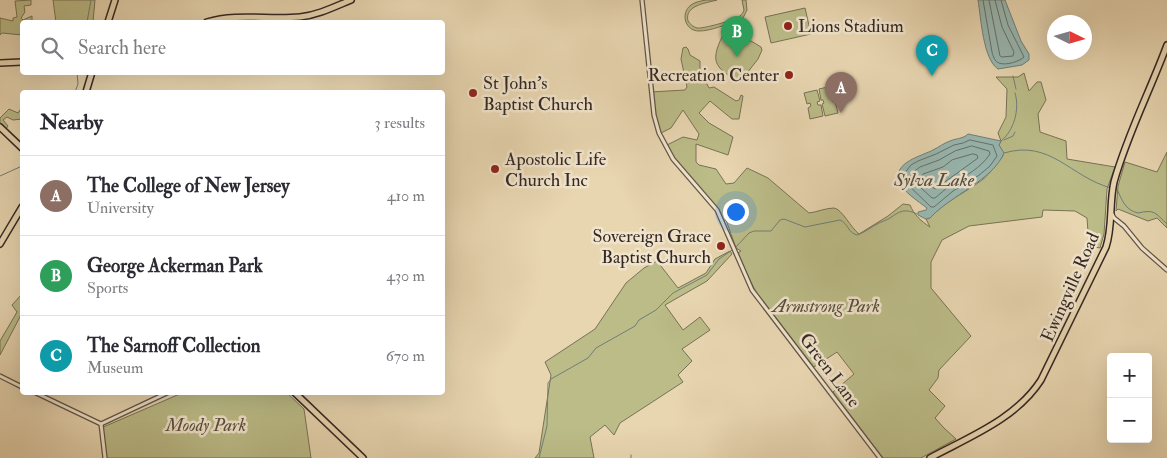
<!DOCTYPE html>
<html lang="en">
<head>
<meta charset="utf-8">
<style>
  :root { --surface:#fff; --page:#f7f7f7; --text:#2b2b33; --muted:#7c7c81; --line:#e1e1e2; --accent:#d93025 }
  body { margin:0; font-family:"IM FELL Double Pica",serif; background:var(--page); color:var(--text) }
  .controls { position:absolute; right:15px; bottom:15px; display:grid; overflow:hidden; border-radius:5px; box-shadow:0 5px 20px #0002 }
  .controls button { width:45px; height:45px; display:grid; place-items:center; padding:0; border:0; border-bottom:1px solid var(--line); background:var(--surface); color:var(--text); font:25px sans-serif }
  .compass { position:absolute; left:1047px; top:15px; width:45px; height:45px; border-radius:50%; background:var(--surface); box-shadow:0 5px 20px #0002; rotate:95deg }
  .you { position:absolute; left:735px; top:211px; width:18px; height:18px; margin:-12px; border:4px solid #fff; border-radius:50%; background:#1a73e8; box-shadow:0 0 0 8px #1a73e833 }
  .badge { display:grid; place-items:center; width:32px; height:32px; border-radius:50%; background:var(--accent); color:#fff; font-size:16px; font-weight:700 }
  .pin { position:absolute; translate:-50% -41px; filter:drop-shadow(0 1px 2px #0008) }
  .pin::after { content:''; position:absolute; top:26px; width:18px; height:15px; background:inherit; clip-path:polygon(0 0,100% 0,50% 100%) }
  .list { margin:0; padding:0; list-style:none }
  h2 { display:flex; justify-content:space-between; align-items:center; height:65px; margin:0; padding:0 20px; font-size:21px }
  h2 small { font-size:16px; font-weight:400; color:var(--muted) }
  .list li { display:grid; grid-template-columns:32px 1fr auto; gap:15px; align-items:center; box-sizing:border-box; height:80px; padding:0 20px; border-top:1px solid var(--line) }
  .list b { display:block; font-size:19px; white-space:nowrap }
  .list p { margin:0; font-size:16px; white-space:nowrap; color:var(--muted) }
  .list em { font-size:16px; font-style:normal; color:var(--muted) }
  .icon { flex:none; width:28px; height:28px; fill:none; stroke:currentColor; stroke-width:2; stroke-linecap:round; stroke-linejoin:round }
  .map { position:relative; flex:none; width:1167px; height:458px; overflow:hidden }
  .search { position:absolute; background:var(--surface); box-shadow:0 5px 20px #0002; left:20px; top:20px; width:425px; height:55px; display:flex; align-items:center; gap:12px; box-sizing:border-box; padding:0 18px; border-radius:5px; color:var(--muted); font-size:19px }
  .panel { position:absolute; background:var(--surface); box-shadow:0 5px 20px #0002; left:20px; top:90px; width:425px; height:305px; border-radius:5px }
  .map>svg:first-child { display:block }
  .green { fill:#bbbc88; stroke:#787256 }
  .water { fill:#98b8b2; stroke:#707e79 }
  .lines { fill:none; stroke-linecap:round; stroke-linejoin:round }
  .shore { stroke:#66706b; stroke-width:1 }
  .stream { stroke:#707e79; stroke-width:1 }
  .minor-casing { stroke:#625447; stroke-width:5.5 }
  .major-casing { stroke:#352824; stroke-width:8 }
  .minor { stroke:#f0e4cc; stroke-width:3 }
  .major { stroke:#e8d6b1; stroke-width:5 }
  .poi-dot { fill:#8f2418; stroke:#f0e4cc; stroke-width:2 }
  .labels { text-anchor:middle; stroke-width:5; stroke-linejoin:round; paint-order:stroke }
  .poi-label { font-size:18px; fill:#352824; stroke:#f0e4cc; text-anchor:start }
  .street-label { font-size:18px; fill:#352824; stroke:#f0e4cc }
  .park-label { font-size:18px; font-style:italic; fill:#564d3d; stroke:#f0e4cc }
  .water-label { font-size:19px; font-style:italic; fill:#4e4c48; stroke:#f0e4cc }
</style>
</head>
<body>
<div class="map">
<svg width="1167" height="458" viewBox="0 0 1167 458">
  <rect width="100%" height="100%" fill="#e8d6b1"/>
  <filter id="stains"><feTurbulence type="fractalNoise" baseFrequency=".004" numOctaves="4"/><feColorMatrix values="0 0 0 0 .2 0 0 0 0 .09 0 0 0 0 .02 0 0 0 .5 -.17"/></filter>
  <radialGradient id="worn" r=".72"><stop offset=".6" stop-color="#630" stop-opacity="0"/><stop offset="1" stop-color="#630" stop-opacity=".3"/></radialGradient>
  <g class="green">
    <path d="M 31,0 L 31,5 L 24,6 L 25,12 L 21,18 L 23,20 L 32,16 L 32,21 L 22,22 L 22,35 L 2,33 L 0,35 L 0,18 L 13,21 L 13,18 L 17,17 L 15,1 Z"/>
    <path d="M 53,0 L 95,0 L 93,22 L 56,22 Z"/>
    <path d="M 706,0 L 717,0 C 707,3 684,5 688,21 C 690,24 693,27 697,28 C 703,29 735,20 740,16 C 742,14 743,13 744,10 L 742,0 L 746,0 L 747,10 L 743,18 L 738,21 C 726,24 711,31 699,31 C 685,31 680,13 691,5 C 695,2 701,1 706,0 Z"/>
    <path d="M 805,8 L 811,34 L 771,43 L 765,17 Z"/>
    <path d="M 725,31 L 751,41 L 761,47 L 762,50 L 758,59 L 740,82 C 712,67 710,60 725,31 Z"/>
    <path d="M 686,47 L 688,49 L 690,55 L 700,61 L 700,71 L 709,88 L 714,87 L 736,101 L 739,100 L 741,95 L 743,96 L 739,119 L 732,119 L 710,101 L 699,113 L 709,123 L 733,137 L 728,155 L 696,144 L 696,162 L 699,165 L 716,169 L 726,184 L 734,183 L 747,168 L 768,178 L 809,213 C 817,212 826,208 834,208 C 842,209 851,228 859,234 L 888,216 L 903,204 L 910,205 C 914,215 921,221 930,227 L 926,219 L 930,218 C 945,201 965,193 982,180 C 991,173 996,164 1003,156 L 999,145 L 1001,141 L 998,133 L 1006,117 L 1007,89 L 996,77 L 1018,77 L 1024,73 L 1029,91 L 1037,82 L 1041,82 L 1046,100 L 1038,114 L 1040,132 L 1066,141 L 1067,159 L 1115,167 L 1107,189 L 1104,234 L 1100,248 L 1089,246 L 1087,218 L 1075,211 L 1043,210 L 1042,217 L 969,226 L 942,240 L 931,262 L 931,288 L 971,336 L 939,370 L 938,378 L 929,390 L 945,406 L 935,418 L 944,428 L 956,439 L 921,458 L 883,458 L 833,392 L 854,374 L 837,352 L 814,367 L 757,294 L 746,272 L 738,253 L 741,251 L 736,248 L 726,220 L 721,222 L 713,206 L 665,146 L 683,137 L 697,140 L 699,134 L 683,110 L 671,128 L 659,134 L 651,92 L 685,90 L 687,87 L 681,59 L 683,48 Z"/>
    <path d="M 832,86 L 834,97 L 832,98 L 833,102 L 835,101 L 838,113 L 825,116 L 822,104 L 824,103 L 823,100 L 821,100 L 819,89 Z"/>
    <path d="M 817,90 L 820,101 L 817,102 L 818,105 L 821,105 L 823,116 L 810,119 L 808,108 L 811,106 L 810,103 L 807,104 L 804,93 Z"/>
    <path d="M 22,107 L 22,119 L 13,120 L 7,117 L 3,120 L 8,126 L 6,129 L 0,123 L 0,118 L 9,109 L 18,113 Z"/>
    <path d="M 1167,152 L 1167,228 L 1157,218 L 1148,221 L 1118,209 L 1116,211 L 1118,186 L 1125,162 L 1157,172 Z"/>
    <path d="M 730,251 L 732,254 L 707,281 L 665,305 L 683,330 L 700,317 L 710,330 L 682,349 L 692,361 L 678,375 L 683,382 L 620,423 L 614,435 L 605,425 L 590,437 L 594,458 L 535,458 L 539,453 L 551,375 L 545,362 L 595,329 L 626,283 L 644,268 L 657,261 L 678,288 L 706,273 L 715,259 Z"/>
    <path d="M 22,294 L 22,313 L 0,355 L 0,341 L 17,312 L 12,305 Z"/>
    <path d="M 182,393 L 287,393 L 304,409 L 311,458 L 105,458 L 101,428 Z"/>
  </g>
  <g class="water">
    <path d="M 978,0 L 1005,0 L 1021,41 L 1029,54 L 1029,60 L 1022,65 L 998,69 C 983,59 981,18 978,0 Z"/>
    <path d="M 968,134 L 1001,141 L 999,145 L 1004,153 C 993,180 951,195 930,218 L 926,219 L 918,215 L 918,212 L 926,210 L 927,208 C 919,202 901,190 899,181 C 893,162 922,156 933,150 C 939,147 944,143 950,141 C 957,138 963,139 968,134 Z"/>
  </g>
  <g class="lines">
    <g class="shore">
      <path d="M 983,0 L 992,52 C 993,56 995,62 999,63 C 1006,66 1020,61 1024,57 L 1008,25 L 1001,0"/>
      <path d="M 989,0 L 1000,56 L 1002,57 L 1013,56 L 1014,52 L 1002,27 L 995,0"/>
      <path d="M 970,140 L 993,145 L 997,156 L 990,166 L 978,176 L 953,191 L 934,207 L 931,207 L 904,181 L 904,174 L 911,165 L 918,161 L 936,154 L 954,145 L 963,143 Z"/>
      <path d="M 972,146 L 989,151 L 990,154 C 980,169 966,175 951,185 C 945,189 940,194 935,198 L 932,198 L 910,178 L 912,173 L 920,167 L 939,160 L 955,151 Z"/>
      <path d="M 973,154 L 977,155 L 978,158 L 935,189 L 921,178 L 923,174 L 943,167 L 952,160 Z"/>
    </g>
    <g class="stream">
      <path d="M 87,22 L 91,0"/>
      <path d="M 1013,76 L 1016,89"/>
      <path d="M 75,92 L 78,84 L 77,72"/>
      <path d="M 1004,140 L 1013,136 L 1015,132"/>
      <path d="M 1001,141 C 1014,131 1020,109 1015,93"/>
      <path d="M 1004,153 C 1051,139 1070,177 1111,188"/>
      <path d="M 0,176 L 22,166"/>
      <path d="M 1115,189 L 1117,189 C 1122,200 1125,210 1138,213 C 1155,209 1155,213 1167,224"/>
      <path d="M 539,458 L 547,426 L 548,383 L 551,379 L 588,358 L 596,348 L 635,326 L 639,320 L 656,310 L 673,293 L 707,275 L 719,259 L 735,248 L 749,233 L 754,231 L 771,231 L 780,220 L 784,219 L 805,227 L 840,220 C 848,223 848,233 857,235 C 866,232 871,227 879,223 C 883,221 887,220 890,218 C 900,211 905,208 917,214"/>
      <path d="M 631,458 L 631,455"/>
    </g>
    <g class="minor-casing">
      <g id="minor">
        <path d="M 642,0 L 654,115 L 659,133 L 673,159 L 717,210 L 752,290 L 880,458"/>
        <path d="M 1112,214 L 1114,218 L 1124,226 L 1142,248 L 1167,270"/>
        <path d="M 0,376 L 22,387"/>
        <path d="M 34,392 L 101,424"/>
        <path d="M 101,424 L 169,392"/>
        <path d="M 101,424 L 105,458"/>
      </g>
    </g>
    <g class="major-casing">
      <g id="major">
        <path d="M 108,22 L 115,0"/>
        <path d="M 207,22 C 237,13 269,20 300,17 C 318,15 334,7 351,0"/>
        <path d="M 0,63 L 22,62"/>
        <path d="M 86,92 L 92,72"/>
        <path d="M 0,127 L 22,148"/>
        <path d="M 0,244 L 22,207"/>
        <path d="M 294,392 L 363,458"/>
        <path d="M 930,458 C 969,437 1016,419 1041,380 L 1106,247 C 1113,226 1109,204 1114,182 C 1127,135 1150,91 1167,45"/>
      </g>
    </g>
    <use href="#minor" class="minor"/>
    <use href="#major" class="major"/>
  </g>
  <g class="poi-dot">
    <circle cx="788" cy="26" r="5"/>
    <circle cx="789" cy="75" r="5"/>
    <circle cx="473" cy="93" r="5"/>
    <circle cx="495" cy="169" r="5"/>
    <circle cx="721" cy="246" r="5"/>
  </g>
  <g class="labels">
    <g class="poi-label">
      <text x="798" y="32">Lions Stadium</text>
      <text x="779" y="81" text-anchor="end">Recreation Center</text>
      <text x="483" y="89">St John's<tspan x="483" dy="21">Baptist Church</tspan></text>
      <text x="505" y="165">Apostolic Life<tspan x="505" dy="21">Church Inc</tspan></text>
      <text x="711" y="242" text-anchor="end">Sovereign Grace<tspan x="711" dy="21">Baptist Church</tspan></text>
    </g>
    <g class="street-label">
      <text transform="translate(1070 287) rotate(-66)" y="6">Ewingville Road</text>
      <text transform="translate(830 370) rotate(53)" y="6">Green Lane</text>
    </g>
    <g class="park-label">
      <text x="826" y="312">Armstrong Park</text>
      <text x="206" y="431">Moody Park</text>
    </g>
    <g class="water-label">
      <text x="934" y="186">Sylva Lake</text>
    </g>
  </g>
  <rect width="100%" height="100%" filter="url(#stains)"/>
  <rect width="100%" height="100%" fill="url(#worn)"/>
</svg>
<div class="controls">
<button>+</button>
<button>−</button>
</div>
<svg class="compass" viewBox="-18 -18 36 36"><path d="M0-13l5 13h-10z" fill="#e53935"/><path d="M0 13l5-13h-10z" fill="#7c7c81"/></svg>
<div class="you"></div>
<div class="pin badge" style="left:841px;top:113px;background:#8d6e63">A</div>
<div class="pin badge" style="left:737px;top:57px;background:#2e9e5b">B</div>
<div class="pin badge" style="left:932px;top:76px;background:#0f9aa8">C</div>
<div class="search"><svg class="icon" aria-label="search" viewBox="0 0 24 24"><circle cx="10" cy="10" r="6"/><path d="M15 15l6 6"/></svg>Search here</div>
<section class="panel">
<h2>Nearby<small>3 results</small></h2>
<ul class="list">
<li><span class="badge" style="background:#8d6e63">A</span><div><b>The College of New Jersey</b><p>University</p></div><em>410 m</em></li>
<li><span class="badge" style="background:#2e9e5b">B</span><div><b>George Ackerman Park</b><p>Sports</p></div><em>430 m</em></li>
<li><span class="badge" style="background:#0f9aa8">C</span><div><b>The Sarnoff Collection</b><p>Museum</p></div><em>670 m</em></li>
</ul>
</section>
</div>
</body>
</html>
